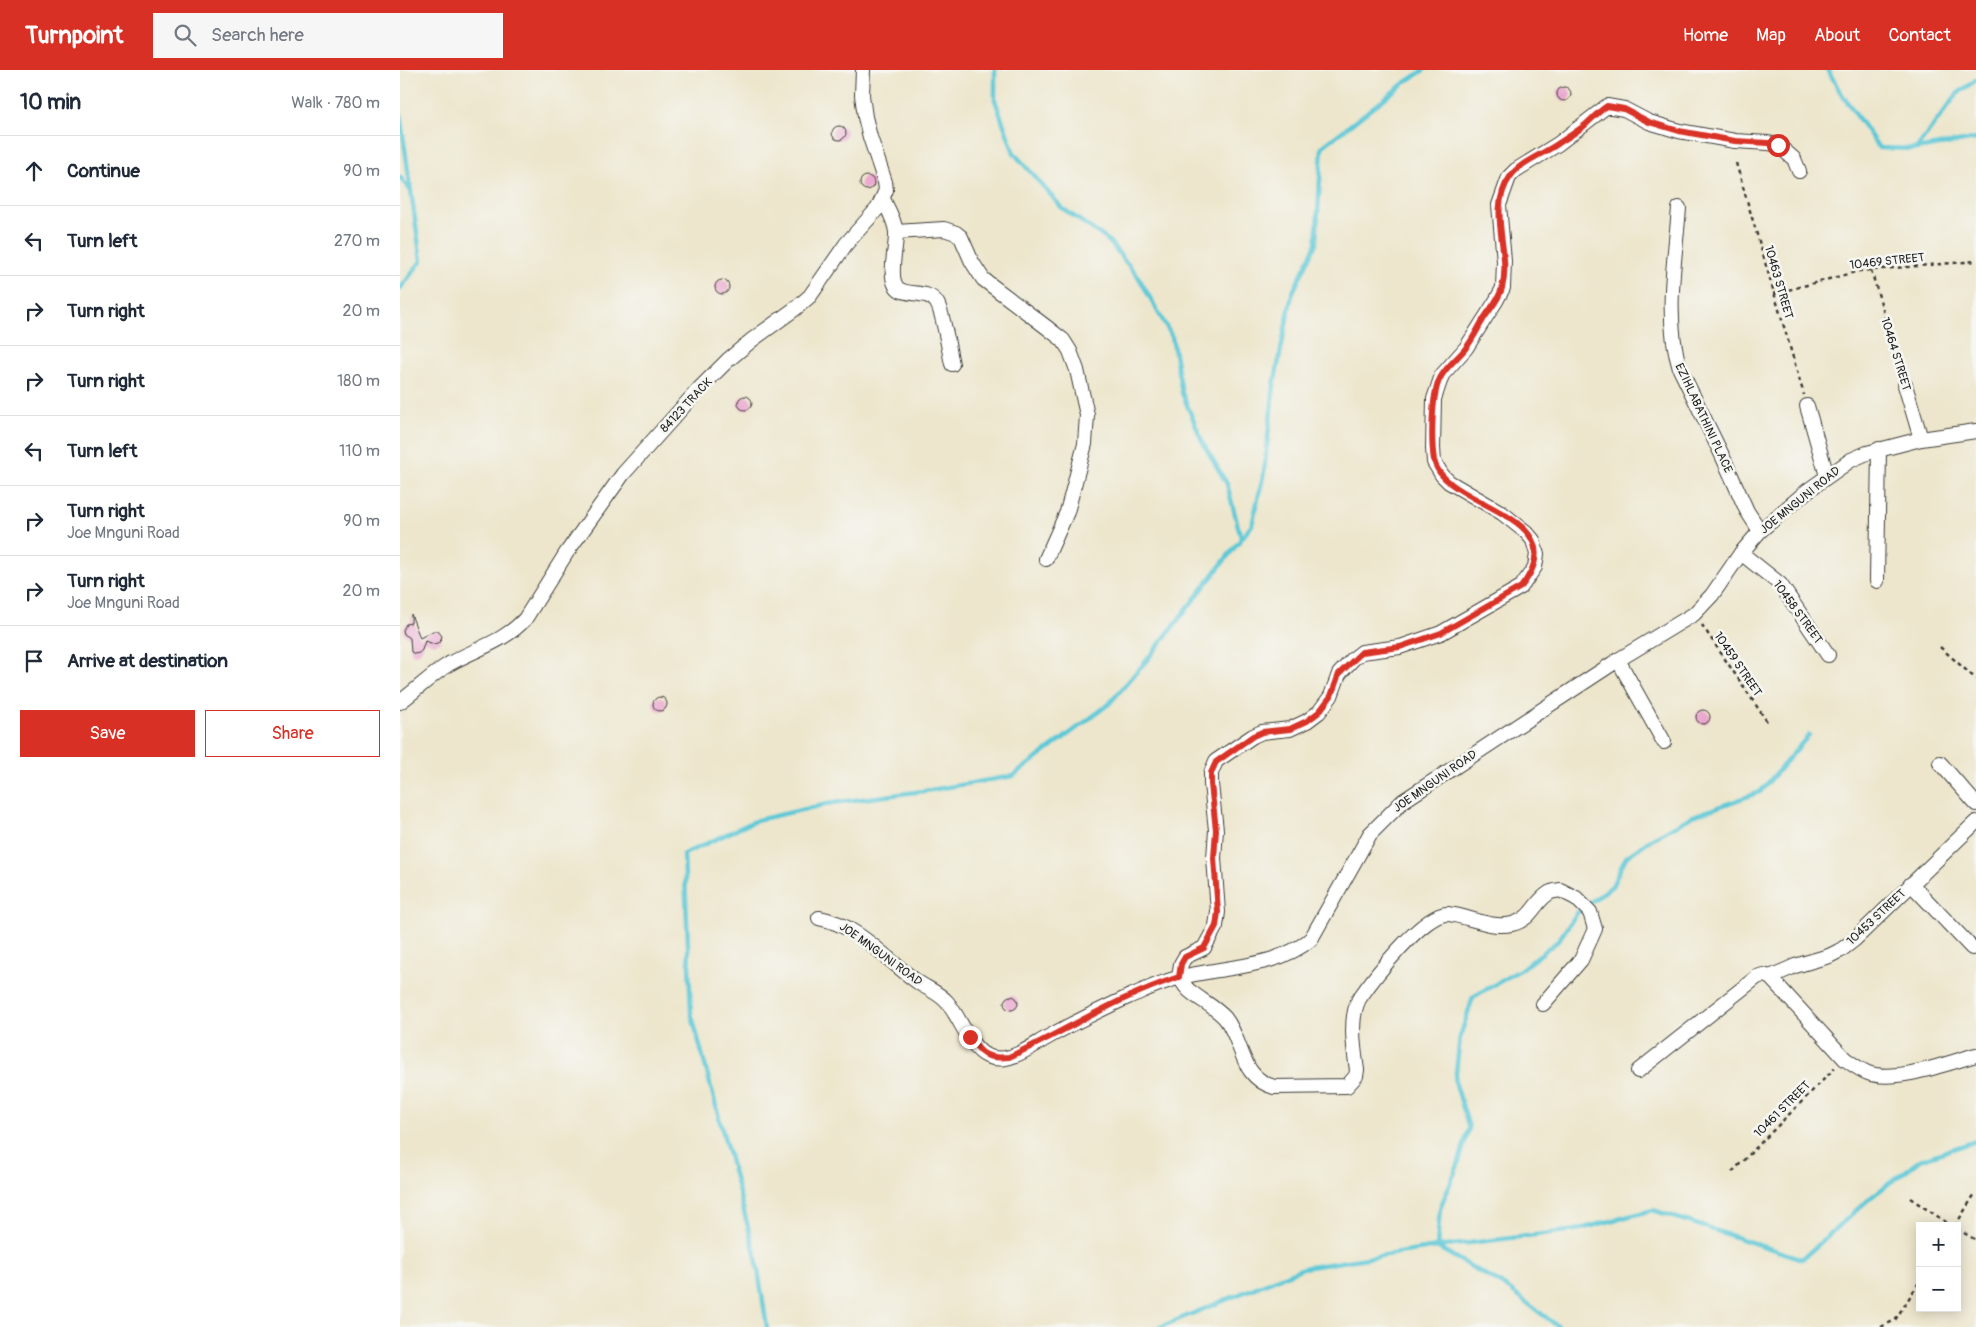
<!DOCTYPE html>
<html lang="en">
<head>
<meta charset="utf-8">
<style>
  :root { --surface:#fff; --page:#f6f6f7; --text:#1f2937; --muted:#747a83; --line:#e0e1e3; --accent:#d93025 }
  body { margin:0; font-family:Pangolin,sans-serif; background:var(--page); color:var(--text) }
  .controls { position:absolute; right:15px; bottom:15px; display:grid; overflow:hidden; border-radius:0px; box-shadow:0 2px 12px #0003 }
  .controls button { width:45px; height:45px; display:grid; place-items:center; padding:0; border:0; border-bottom:1px solid var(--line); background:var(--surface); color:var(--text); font:25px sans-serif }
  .stop { position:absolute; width:15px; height:15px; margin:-11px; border:4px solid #d93025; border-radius:50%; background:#fff }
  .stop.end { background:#d93025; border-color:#fff; box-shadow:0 1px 5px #0008 }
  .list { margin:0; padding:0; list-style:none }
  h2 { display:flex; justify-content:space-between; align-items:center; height:65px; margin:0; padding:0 20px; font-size:21px }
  h2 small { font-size:16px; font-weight:400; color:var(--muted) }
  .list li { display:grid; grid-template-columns:32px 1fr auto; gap:15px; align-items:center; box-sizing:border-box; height:70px; padding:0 20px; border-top:1px solid var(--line) }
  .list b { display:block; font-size:19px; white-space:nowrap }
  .list p { margin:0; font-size:16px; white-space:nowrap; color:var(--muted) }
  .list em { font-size:16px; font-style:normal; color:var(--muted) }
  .actions { display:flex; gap:10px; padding:15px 20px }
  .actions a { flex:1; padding:11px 0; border:1px solid var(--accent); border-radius:0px; text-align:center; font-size:18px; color:var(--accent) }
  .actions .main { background:var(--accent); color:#fff }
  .icon { flex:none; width:28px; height:28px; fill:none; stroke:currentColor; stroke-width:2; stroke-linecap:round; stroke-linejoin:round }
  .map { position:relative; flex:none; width:1576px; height:1257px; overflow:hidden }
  header { display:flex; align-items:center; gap:30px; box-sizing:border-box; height:70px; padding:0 25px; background:var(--accent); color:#fff }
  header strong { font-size:24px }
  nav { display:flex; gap:28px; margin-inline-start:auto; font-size:18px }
  .search { width:350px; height:45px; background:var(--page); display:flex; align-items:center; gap:12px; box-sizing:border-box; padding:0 18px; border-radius:0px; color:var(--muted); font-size:19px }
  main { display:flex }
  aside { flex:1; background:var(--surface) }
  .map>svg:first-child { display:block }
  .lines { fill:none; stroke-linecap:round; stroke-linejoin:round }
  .stream { stroke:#5dc8d7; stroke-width:4.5 }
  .building { fill:#eaa5cd }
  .street-casing { stroke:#3b3a36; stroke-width:16 }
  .path { stroke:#3b3a36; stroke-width:2.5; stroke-dasharray:4 4; stroke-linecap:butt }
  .street { stroke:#fff; stroke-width:14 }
  .route { stroke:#d93025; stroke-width:6 }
  .labels { text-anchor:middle; stroke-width:5; stroke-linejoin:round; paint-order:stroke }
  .street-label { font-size:12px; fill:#1c1c1c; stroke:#f6f6f2 }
</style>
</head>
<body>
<header>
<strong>Turnpoint</strong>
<div class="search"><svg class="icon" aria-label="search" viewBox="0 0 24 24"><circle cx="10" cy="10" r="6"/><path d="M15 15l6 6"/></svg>Search here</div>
<nav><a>Home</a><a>Map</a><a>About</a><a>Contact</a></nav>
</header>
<main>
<aside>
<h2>10 min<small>Walk · 780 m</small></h2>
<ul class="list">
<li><svg class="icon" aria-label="ahead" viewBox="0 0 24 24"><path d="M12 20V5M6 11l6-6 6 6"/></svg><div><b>Continue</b></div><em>90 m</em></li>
<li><svg class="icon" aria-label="left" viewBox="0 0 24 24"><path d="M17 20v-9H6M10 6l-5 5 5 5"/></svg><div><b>Turn left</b></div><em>270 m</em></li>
<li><svg class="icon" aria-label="right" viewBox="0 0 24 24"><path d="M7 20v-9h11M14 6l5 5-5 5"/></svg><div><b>Turn right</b></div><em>20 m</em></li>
<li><svg class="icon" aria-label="right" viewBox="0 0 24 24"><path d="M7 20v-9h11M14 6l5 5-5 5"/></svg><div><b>Turn right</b></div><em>180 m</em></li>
<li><svg class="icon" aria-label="left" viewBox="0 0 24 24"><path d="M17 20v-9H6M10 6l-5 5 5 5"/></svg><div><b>Turn left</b></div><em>110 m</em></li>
<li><svg class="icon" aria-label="right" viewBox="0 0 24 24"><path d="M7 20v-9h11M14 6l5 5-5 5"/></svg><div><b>Turn right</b><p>Joe Mnguni Road</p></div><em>90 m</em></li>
<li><svg class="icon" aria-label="right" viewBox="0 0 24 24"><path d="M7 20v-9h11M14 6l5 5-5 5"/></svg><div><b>Turn right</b><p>Joe Mnguni Road</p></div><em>20 m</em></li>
<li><svg class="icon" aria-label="arrive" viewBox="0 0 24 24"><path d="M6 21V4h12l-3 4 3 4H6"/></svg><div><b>Arrive at destination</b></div></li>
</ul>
<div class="actions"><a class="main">Save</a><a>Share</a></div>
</aside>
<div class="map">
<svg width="1576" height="1257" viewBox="0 0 1576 1257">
  <rect width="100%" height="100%" fill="#f6f6f2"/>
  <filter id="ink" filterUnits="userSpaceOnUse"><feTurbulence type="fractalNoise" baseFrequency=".02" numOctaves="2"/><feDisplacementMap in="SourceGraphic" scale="10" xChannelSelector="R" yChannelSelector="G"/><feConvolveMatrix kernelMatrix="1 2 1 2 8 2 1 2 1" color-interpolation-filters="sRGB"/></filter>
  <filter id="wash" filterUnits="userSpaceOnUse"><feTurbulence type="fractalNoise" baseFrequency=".0096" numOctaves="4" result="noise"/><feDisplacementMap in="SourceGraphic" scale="20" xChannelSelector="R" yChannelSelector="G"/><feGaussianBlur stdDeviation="1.12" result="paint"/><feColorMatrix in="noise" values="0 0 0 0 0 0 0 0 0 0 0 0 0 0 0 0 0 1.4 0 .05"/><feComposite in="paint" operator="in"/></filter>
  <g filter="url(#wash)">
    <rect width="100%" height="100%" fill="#ede6cc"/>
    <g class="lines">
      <g class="stream">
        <path d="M 595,0 L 595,30 L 614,83 L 662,138 L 708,170 L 739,208 L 772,267 L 782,323 L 803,373 L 827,414 L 841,468"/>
        <path d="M 1428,0 L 1439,20 L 1479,78 L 1516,79 L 1576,69"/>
        <path d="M 0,44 L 21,191 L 0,219"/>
        <path d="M 1516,79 L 1557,24 L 1576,10"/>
        <path d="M 0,107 L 10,120"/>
        <path d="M 367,1257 L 356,1187 L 291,942 L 284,784 L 357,750 L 432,733 L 531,720 L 613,706 L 709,634 L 747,590 L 852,455 L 864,402 L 874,315 L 892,224 L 916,174 L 922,77 L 1003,14 L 1024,0"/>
        <path d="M 760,1257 L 903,1198 L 1037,1177 L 1176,1160 L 1253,1140 L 1402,1189 L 1470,1128 L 1520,1090 L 1576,1071"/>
        <path d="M 1159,1257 L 1103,1215 L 1037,1177 L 1040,1138 L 1058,1095 L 1069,1058 L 1055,1011 L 1060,967 L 1073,927 L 1120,900 L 1158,871 L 1177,843 L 1212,816 L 1226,787 L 1253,768 L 1293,746 L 1360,722 L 1409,665"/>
      </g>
    </g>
    <g id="blocks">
      <g class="building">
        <circle cx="1164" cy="24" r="7"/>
        <circle cx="439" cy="63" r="7"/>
        <circle cx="467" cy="113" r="7"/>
        <circle cx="322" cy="217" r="7"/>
        <circle cx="345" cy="333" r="7"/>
        <path d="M 11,544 L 20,568 L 33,561 L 38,561 L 42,566 L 40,572 L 34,574 L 25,571 L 22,580 L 19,583 L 15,584 L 11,582 L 10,568 L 4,564 L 3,560 L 6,554 L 11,553 Z"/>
        <circle cx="260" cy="634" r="7"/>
        <circle cx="1303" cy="647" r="7"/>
        <circle cx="611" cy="933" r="7"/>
      </g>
    </g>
  </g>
  <g filter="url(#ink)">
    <use href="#blocks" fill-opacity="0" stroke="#3b3a36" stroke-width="1"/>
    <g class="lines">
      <g class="street-casing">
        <g id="street">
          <path d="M 483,129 C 488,139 495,151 496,162 C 497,176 488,204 496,216 C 503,228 528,218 537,233 C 543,242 549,281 552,294"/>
          <path d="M 1279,138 C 1275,191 1264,247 1280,299 L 1321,383 L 1347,441 L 1360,461"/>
          <path d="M 496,162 L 544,159 L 556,163 L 561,167 L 572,192 L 583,209 L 645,256 L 663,270 L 670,281 L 677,300 L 687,345 L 685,374 L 667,442 L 646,489"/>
          <path d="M 1505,315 L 1521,369"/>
          <path d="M 1407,336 L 1427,406"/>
          <path d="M 1341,483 L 1380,514 L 1428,585"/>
          <path d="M 1477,511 L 1479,379"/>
          <path d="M 1218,590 L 1264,672"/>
          <path d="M 0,632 C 17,620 31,605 49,594 C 75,579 104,572 125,549 L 167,482 L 223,404 L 299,319 L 328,290 L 352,270 L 396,238 L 410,226 L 446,174 L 478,138 L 486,120 L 485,112 L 470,67 L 465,47 L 462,25 L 463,0"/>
          <path d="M 1540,693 L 1576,734"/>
          <path d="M 1511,814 L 1572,878"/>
          <path d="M 419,848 C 459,855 487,891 519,913 C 530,920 539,923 547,932 C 560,947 570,979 587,986 C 594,989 603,989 610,987 C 624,983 637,973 650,966 C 675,952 702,939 728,927 C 745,920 761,912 778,908 C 822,896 875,899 911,869 L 970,764 L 1003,731 L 1218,590 L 1294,544 L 1312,525 L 1341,483 L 1360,461 L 1407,421 L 1451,390 L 1467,383 L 1521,369 L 1576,361"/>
          <path d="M 1370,907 L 1445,989 C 1452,994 1460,1000 1468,1003 C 1495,1013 1548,993 1576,985"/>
          <path d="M 1143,934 L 1181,890 L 1195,859 L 1190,842 L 1176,828 L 1160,820 C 1156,821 1152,821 1149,823 C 1133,833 1133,849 1112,854 C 1090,859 1069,846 1048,844 C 1024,842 972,910 959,929 C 949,949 954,979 957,1000 L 956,1006 L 947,1016 L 874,1017 C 839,1007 844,972 825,948 C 815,937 802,931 791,922 C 786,919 783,912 779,907 L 781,894 L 785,887 L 804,878 L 816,856 L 818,842 L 814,788 L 816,760 L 811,714 L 811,703 L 816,691 L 853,666 L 862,662 L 890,659 L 907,651 L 919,642 L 931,626 L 939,604 L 953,589 L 962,582 L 1000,577 L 1041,563 L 1121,517 L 1135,497 L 1137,484 L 1133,470 L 1126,462 L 1102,443 L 1049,412 L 1042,405 L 1034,392 L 1033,378 L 1034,329 L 1042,305 L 1066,278 L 1096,231 L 1103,218 L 1104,191 L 1099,135 L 1109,107 L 1116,100 L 1158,74 L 1207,36 L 1224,39 L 1249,52 L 1279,61 L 1335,71 L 1368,73 L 1378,75 L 1394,89 L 1399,101"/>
          <path d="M 1238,1001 L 1357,907 L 1363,905 L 1370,907 L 1395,896 L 1429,886 L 1441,880 L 1454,870 L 1576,752"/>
        </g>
      </g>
      <g class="path">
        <path d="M 1336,93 L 1404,325"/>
        <path d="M 1471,200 L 1502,304"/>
        <path d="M 1373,224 L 1459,201 L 1576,191"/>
        <path d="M 1302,555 L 1368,653"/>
        <path d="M 1540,577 L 1576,609"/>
        <path d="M 1332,1102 L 1435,998"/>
        <path d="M 1510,1128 L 1552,1156"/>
        <path d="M 1555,1156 L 1576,1122"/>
        <path d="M 1557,1159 L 1576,1170"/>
        <path d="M 1481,1257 L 1495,1250 L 1520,1211"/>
      </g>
      <use href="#street" class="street"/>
    </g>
  </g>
  <g class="lines" filter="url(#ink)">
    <path class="route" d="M 570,967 C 581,985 587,989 609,987 C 666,961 719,926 779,907 L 781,894 L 785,887 L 804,878 L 816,856 L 818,842 L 814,788 L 816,760 L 811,714 L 811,703 L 816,692 L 853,666 L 862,662 L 890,659 L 907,651 L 919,642 L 931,626 L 939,604 L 962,582 L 1000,577 L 1041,563 L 1121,517 C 1180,443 1043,438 1034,390 C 1031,371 1031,320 1042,305 C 1048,295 1058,288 1065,279 C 1072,271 1077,260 1083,250 C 1089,240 1099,230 1102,218 C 1112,183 1086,141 1110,107 C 1121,91 1144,84 1159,73 C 1167,68 1176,62 1184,56 C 1192,49 1198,42 1207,36 L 1224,39 L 1249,52 L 1279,61 L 1335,71 L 1368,73 L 1378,75"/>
  </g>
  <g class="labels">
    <g class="street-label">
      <text transform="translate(1487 191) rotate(-6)" y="4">10469 STREET</text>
      <text transform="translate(1379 212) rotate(74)" y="4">10463 STREET</text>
      <text transform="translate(1496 284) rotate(73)" y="4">10464 STREET</text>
      <text transform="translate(286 335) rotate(-47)" y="4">84123 TRACK</text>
      <text transform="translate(1304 348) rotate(65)" y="4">EZIHLABATHINI PLACE</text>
      <text transform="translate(1400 430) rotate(-39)" y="4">JOE MNGUNI ROAD</text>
      <text transform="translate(1398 542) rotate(54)" y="4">10458 STREET</text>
      <text transform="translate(1338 594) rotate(56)" y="4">10459 STREET</text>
      <text transform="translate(1035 711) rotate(-35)" y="4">JOE MNGUNI ROAD</text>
      <text transform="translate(1476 847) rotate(-43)" y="4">10453 STREET</text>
      <text transform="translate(481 884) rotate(36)" y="4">JOE MNGUNI ROAD</text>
      <text transform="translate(1382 1039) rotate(-45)" y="4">10461 STREET</text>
    </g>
  </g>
</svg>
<div class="controls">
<button>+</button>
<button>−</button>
</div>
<div class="stop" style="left:1378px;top:75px"></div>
<div class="stop end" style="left:570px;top:967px"></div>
</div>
</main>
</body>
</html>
